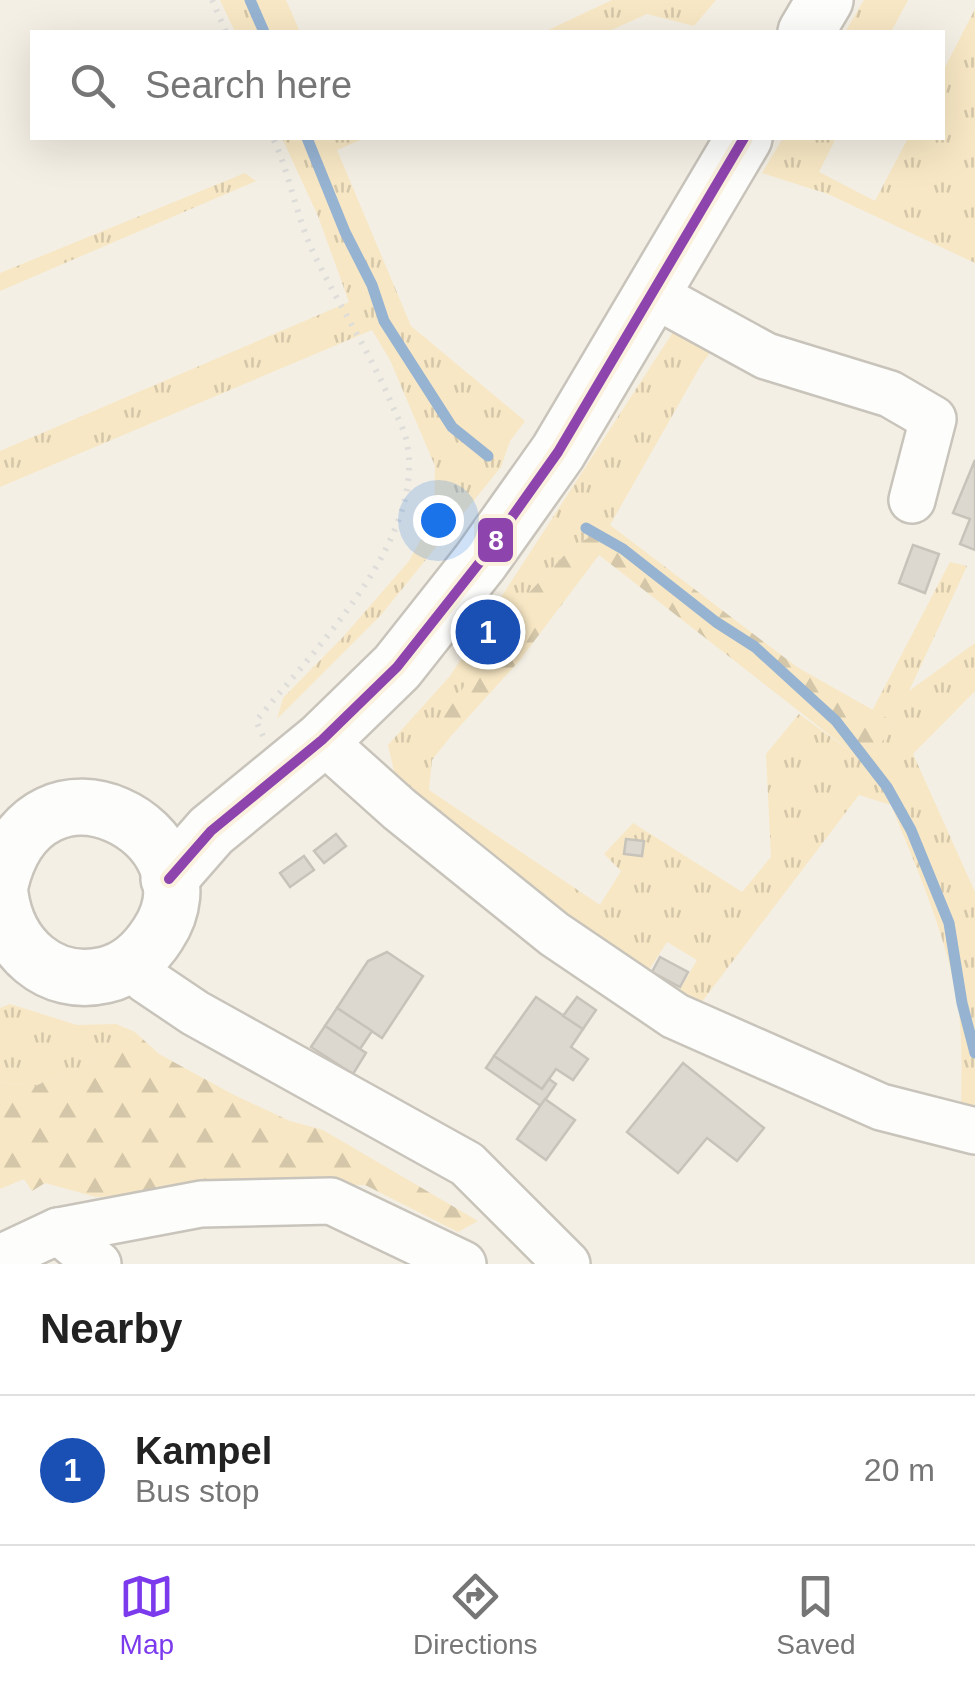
<!DOCTYPE html>
<html lang="en">
<head>
<meta charset="utf-8">
<style>
  :root { --surface:#fff; --page:#f6f6f6; --text:#222; --muted:#767676; --line:#e0e0e0; --accent:#7c3aed }
  body { margin:0; font-family:Helvetica,sans-serif; background:var(--page); color:var(--text) }
  .you { position:absolute; left:438px; top:520px; width:35px; height:35px; margin:-25px; border:8px solid #fff; border-radius:50%; background:#1a73e8; box-shadow:0 0 0 15px #1a73e833 }
  .badge { display:grid; place-items:center; width:65px; height:65px; border-radius:50%; background:var(--accent); color:#fff; font-size:32px; font-weight:700 }
  .pin { position:absolute; translate:-50% -50%; border:5px solid #fff; box-shadow:0 2px 10px #0006 }
  .list { margin:0; padding:0; list-style:none }
  h2 { display:flex; justify-content:space-between; align-items:center; height:130px; margin:0; padding:0 40px; font-size:42px }
  h2 small { font-size:32px; font-weight:400; color:var(--muted) }
  .list li { display:grid; grid-template-columns:65px 1fr auto; gap:30px; align-items:center; box-sizing:border-box; height:150px; padding:0 40px; border-top:2px solid var(--line) }
  .list b { display:block; font-size:38px; white-space:nowrap }
  .list p { margin:0; font-size:32px; white-space:nowrap; color:var(--muted) }
  .list em { font-size:32px; font-style:normal; color:var(--muted) }
  .icon { flex:none; width:55px; height:55px; fill:none; stroke:currentColor; stroke-width:2; stroke-linecap:round; stroke-linejoin:round }
  .map { position:relative; flex:none; width:975px; height:1264px; overflow:hidden }
  .search { position:absolute; background:var(--surface); box-shadow:0 10px 40px #0002; left:30px; right:30px; top:30px; height:110px; display:flex; align-items:center; gap:25px; box-sizing:border-box; padding:0 35px; border-radius:0px; color:var(--muted); font-size:38px }
  .sheet { height:280px; background:var(--surface) }
  nav { display:flex; justify-content:space-around; align-items:center; box-sizing:border-box; height:140px; border-top:2px solid var(--line); background:var(--surface); font-size:28px; color:var(--muted) }
  nav a { display:grid; justify-items:center; gap:5px }
  nav .on { color:var(--accent) }
  .map>svg:first-child { display:block }
  .grass { fill:url(#grass-tufts) }
  .forest { fill:url(#forest-firs) }
  .lines { fill:none; stroke-linecap:round; stroke-linejoin:round }
  .stream { stroke:#96b3d2; stroke-width:11 }
  .building { fill:#dcd8d0; stroke:#c7c3ba; stroke-width:2.5 }
  .minor-casing { stroke:#c8c4bb; stroke-width:50 }
  .tertiary-casing { stroke:#c8c4bb; stroke-width:60 }
  .path { stroke:#deddda; stroke-width:6; stroke-dasharray:2.5 8; stroke-linecap:butt }
  .minor { stroke:#fdfdfb; stroke-width:45 }
  .tertiary { stroke:#fdfdfb; stroke-width:55 }
  .bus-1-casing { stroke:#faf1de; stroke-width:18 }
  .bus-1 { stroke:#8e44ad; stroke-width:10 }
  .line-badge { stroke:#faf1de; stroke-width:4 }
  .badge-label { font-size:28px; text-anchor:middle; font-weight:bold; fill:#fff }
</style>
</head>
<body>
<div class="map">
<svg width="975" height="1264" viewBox="0 0 975 1264">
  <defs>
    <pattern id="grass-tufts" width="24" height="20" patternUnits="userSpaceOnUse" patternTransform="scale(2.5)"><rect width="24" height="20" fill="#f7e7c4"/><path d="M3 7l-1-3M5 7V3M7 7l1-3M15 17l-1-3M17 17v-4M19 17l1-3" fill="none" stroke="#d4c6a8"/></pattern>
    <pattern id="forest-firs" width="22" height="20" patternUnits="userSpaceOnUse" patternTransform="scale(2.5)"><rect width="22" height="20" fill="#f7e7c4"/><path d="M5 1l3.5 6h-7zM16 11l3.5 6h-7z" fill="#d4c6a8"/></pattern>
  </defs>
  <rect width="100%" height="100%" fill="#f4efe4"/>
  <g class="grass">
    <path d="M 220,0 L 286,0 L 300,32 L 235,32 Z"/>
    <path d="M 612,0 L 716,0 L 694,26 L 647,14 L 607,32 L 544,32 Z"/>
    <path d="M 864,0 L 908,0 L 891,32 L 845,32 Z"/>
    <path d="M 975,9 L 975,263 L 828,194 L 762,173 L 783,138 L 836,138 L 819,172 L 875,201 L 908,138 L 942,138 L 943,71 Z"/>
    <path d="M 282,138 L 365,138 L 337,150 L 411,326 L 525,421 L 510,441 L 501,467 L 381,615 L 277,719 L 283,698 L 343,637 L 409,561 L 434,515 L 435,466 L 390,360 L 372,330 L 0,487 L 0,451 L 349,302 L 318,216 Z"/>
    <path d="M 245,173 L 256,181 L 0,291 L 0,273 Z"/>
    <path d="M 673,332 L 718,342 L 701,365 L 610,525 L 571,548 L 524,598 L 437,727 L 451,736 L 432,760 L 429,790 L 600,905 L 621,871 L 604,854 L 633,823 L 742,892 L 771,857 L 766,754 L 799,714 L 868,764 L 894,722 L 872,711 L 950,562 L 967,566 L 909,691 L 975,643 L 975,691 L 913,754 L 975,892 L 975,1118 L 961,1120 C 961,1076 964,1031 955,988 C 942,925 915,864 891,805 L 859,795 L 701,1003 L 678,993 L 697,960 L 667,942 L 645,976 L 397,784 L 388,745 L 450,676 Z"/>
    <path d="M 10,1004 L 77,1025 L 116,1024 L 135,1032 L 82,1067 L 35,1086 L 0,1082 L 0,1008 Z"/>
  </g>
  <g class="forest">
    <path d="M 610,525 L 797,667 L 894,722 L 868,765 L 599,555 L 520,660 L 451,736 L 436,728 L 524,598 L 571,548 Z"/>
    <path d="M 135,1032 L 159,1054 L 234,1095 L 290,1121 L 323,1130 L 478,1221 L 458,1232 L 365,1185 L 294,1185 L 234,1191 L 96,1197 L 45,1183 L 32,1191 L 24,1179 L 0,1189 L 0,1082 L 35,1086 L 82,1067 Z"/>
  </g>
  <g class="lines">
    <g class="stream">
      <path d="M 250,0 L 264,32"/>
      <path d="M 307,138 L 345,232 L 372,285 L 384,321 L 452,427 L 488,456"/>
      <path d="M 586,528 L 623,549 L 716,622 L 755,647 L 836,721 L 887,787 L 911,830 L 949,923 L 962,1003 L 975,1053"/>
    </g>
  </g>
  <g class="building">
    <path d="M 975,460 L 975,550 L 960,544 L 970,519 L 953,513 Z"/>
    <path d="M 913,545 L 939,554 L 925,593 L 899,583 Z"/>
    <path d="M 336,834 L 346,846 L 324,863 L 314,851 Z"/>
    <path d="M 626,839 L 644,841 L 642,856 L 624,854 Z"/>
    <path d="M 304,856 L 314,870 L 290,887 L 280,873 Z"/>
    <path d="M 387,952 L 423,976 L 382,1038 L 337,1008 L 368,961 Z"/>
    <path d="M 660,957 L 688,972 L 680,987 L 652,972 Z"/>
    <path d="M 536,997 L 583,1029 L 571,1047 L 588,1059 L 573,1080 L 556,1069 L 542,1089 L 494,1056 Z"/>
    <path d="M 577,997 L 596,1010 L 583,1029 L 563,1016 Z"/>
    <path d="M 337,1008 L 372,1031 L 360,1049 L 325,1026 Z"/>
    <path d="M 325,1026 L 366,1053 L 353,1074 L 311,1047 Z"/>
    <path d="M 494,1056 L 542,1089 L 549,1079 L 556,1084 L 541,1106 L 486,1068 Z"/>
    <path d="M 683,1063 L 764,1128 L 737,1161 L 707,1138 L 678,1173 L 627,1132 Z"/>
    <path d="M 545,1099 L 575,1120 L 546,1160 L 517,1139 Z"/>
  </g>
  <g class="lines">
    <g class="minor-casing">
      <g id="minor">
        <path d="M 651,293 L 766,356 L 890,394 L 933,419 L 912,500"/>
        <path d="M 322,740 L 399,809 L 554,934 L 675,1016 L 881,1107 L 975,1131"/>
        <path d="M 131,964 L 146,980 L 195,1013 L 467,1164 L 567,1264"/>
        <path d="M 58,1231 L 98,1264"/>
        <path d="M 0,1258 L 58,1231 L 201,1204 L 331,1201 L 463,1264"/>
      </g>
    </g>
    <g class="tertiary-casing">
      <g id="tertiary">
        <path d="M 806,32 L 825,0"/>
        <path d="M 169,879 L 211,831 L 322,740 L 397,667 L 480,562 L 558,452 L 744,138"/>
        <path d="M 0,885 C 35,733 224,834 158,934 C 146,953 128,970 105,975 C 49,988 7,947 0,894"/>
      </g>
    </g>
    <g class="path">
      <path d="M 212,0 L 226,32"/>
      <path d="M 263,736 L 256,721 C 313,651 426,540 407,443 C 405,431 398,419 393,407 C 370,352 339,306 313,252 C 296,216 290,174 273,138"/>
    </g>
    <use href="#minor" class="minor"/>
    <use href="#tertiary" class="tertiary"/>
    <g class="bus-1-casing">
      <path id="bus-1" d="M 169,879 L 211,831 L 322,740 L 397,667 L 480,562 L 558,452 L 744,138"/>
    </g>
    <use href="#bus-1" class="bus-1"/>
  </g>
  <rect class="line-badge" x="476" y="516" width="39" height="48" rx="10" fill="#8e44ad"/>
  <g class="badge-label">
    <text x="496" y="550">8</text>
  </g>
</svg>
<div class="you"></div>
<div class="pin badge" style="left:488px;top:632px;background:#1a4fb4">1</div>
<div class="search"><svg class="icon" aria-label="search" viewBox="0 0 24 24"><circle cx="10" cy="10" r="6"/><path d="M15 15l6 6"/></svg>Search here</div>
</div>
<section class="sheet">
<h2>Nearby<small></small></h2>
<ul class="list">
<li><span class="badge" style="background:#1a4fb4">1</span><div><b>Kampel</b><p>Bus stop</p></div><em>20 m</em></li>
</ul>
</section>
<nav>
<a class="on"><svg class="icon" aria-label="map" viewBox="0 0 24 24"><path d="M3 6l6-2 6 2 6-2v14l-6 2-6-2-6 2zM9 4v14M15 6v14"/></svg>Map</a>
<a><svg class="icon" aria-label="directions" viewBox="0 0 24 24"><path d="M12 3l9 9-9 9-9-9zM9 14v-3h6M13 9l2 2-2 2"/></svg>Directions</a>
<a><svg class="icon" aria-label="saved" viewBox="0 0 24 24"><path d="M7 4h10v16l-5-4-5 4z"/></svg>Saved</a>
</nav>
</body>
</html>
